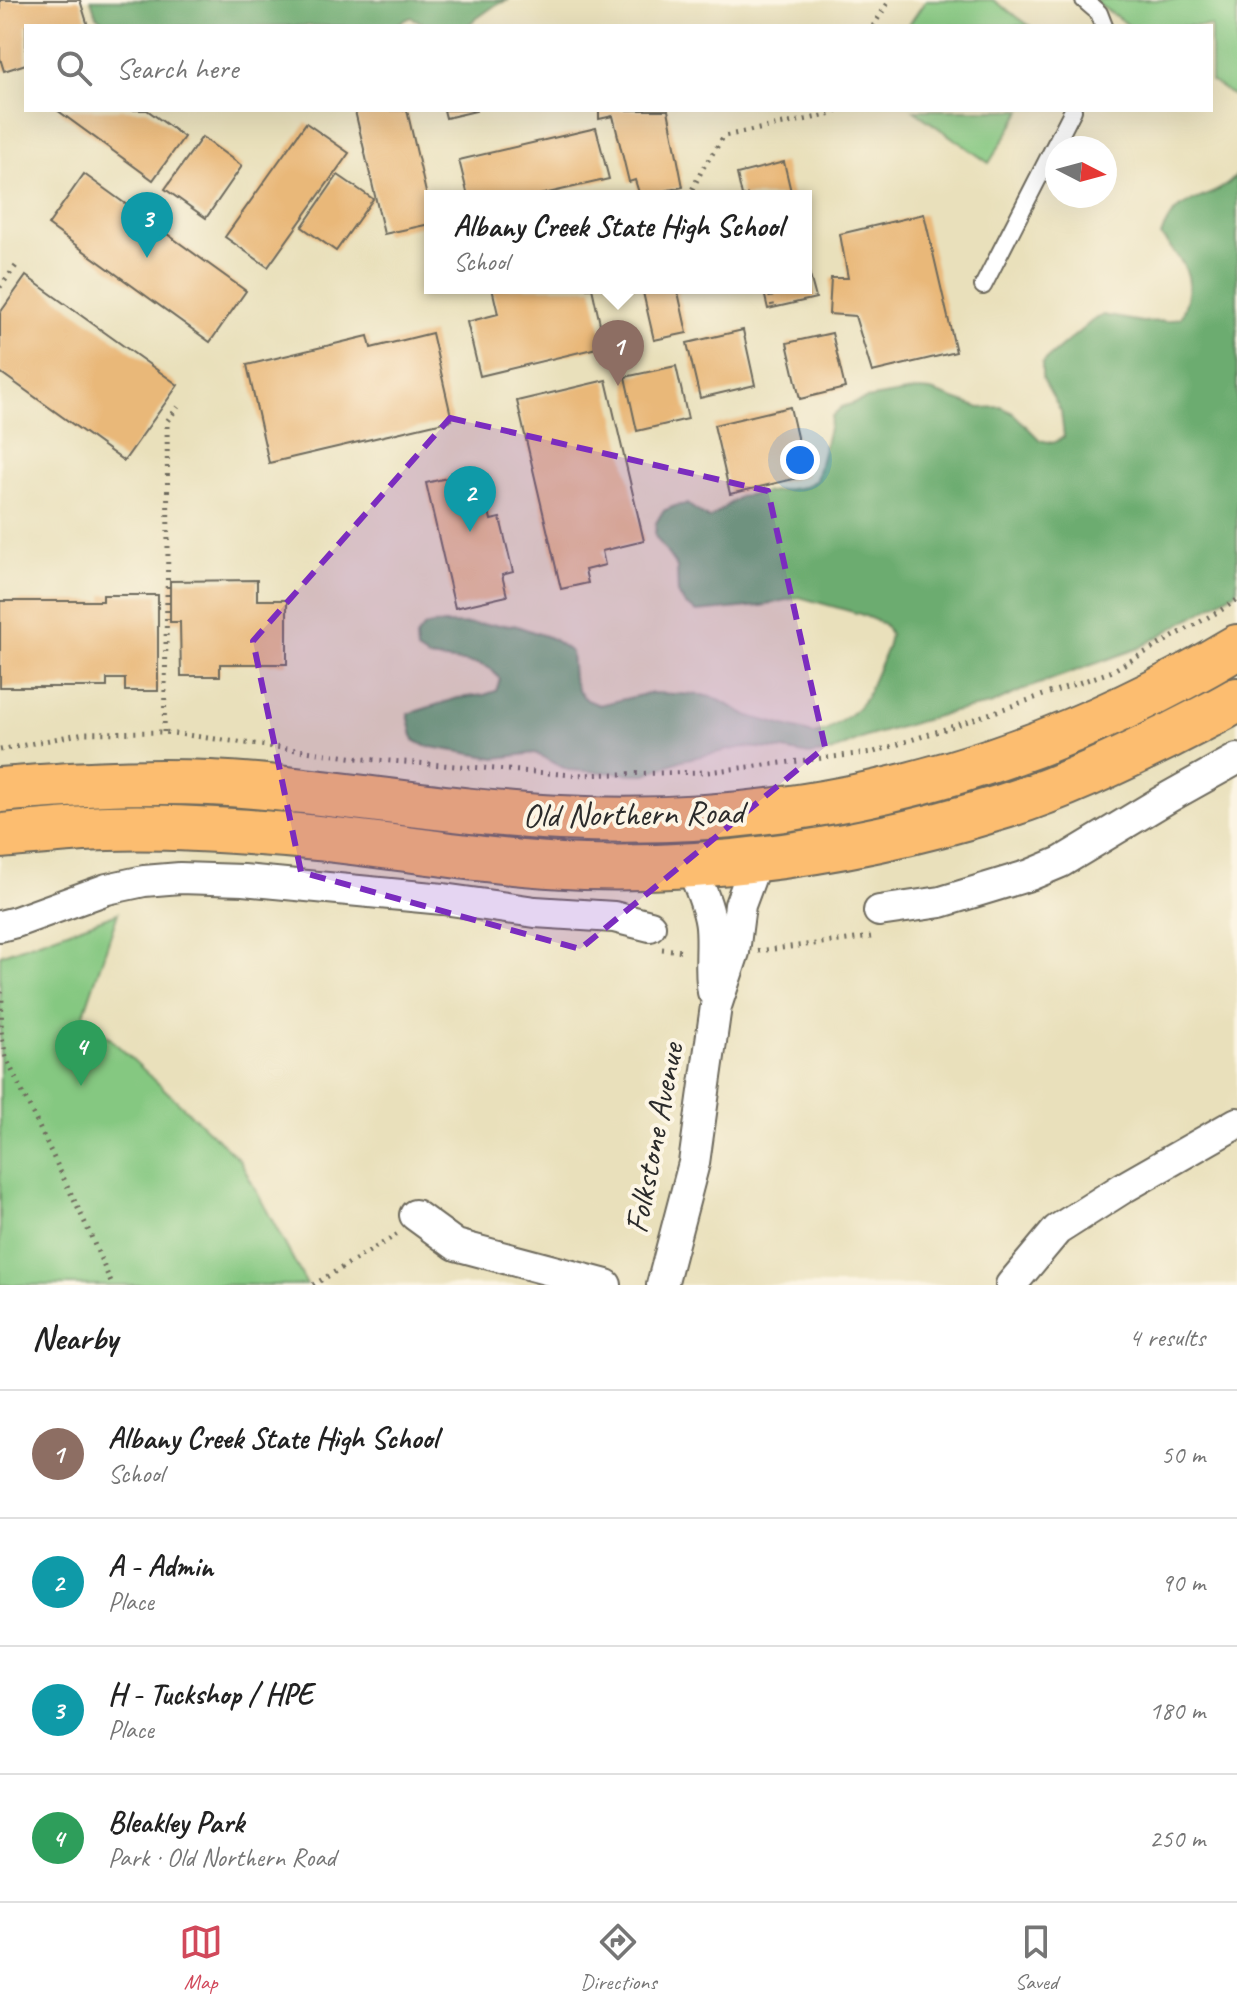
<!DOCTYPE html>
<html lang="en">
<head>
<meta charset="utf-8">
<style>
  :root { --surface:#fff; --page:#f2f2f2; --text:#222; --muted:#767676; --line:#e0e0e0; --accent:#d1495b }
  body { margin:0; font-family:Caveat,sans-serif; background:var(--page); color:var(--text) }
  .compass { position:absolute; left:1045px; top:136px; width:72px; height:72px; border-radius:50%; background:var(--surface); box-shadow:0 8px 32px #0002; rotate:96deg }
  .you { position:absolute; left:800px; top:460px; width:28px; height:28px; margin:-20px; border:6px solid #fff; border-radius:50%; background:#1a73e8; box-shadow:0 0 0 12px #1a73e833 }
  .badge { display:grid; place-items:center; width:52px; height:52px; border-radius:50%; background:var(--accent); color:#fff; font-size:26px; font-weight:700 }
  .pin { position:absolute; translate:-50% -66px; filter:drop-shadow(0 2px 4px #0008) }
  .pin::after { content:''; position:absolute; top:42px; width:28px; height:24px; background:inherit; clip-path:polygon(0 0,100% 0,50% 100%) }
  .popup { position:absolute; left:424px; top:190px; width:388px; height:104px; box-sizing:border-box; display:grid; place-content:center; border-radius:0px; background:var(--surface); filter:drop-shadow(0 2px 6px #0005); font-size:26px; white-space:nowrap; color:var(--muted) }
  .popup b { font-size:30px; color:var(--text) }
  .popup::after { content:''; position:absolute; left:50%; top:100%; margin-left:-16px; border:16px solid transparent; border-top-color:var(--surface) }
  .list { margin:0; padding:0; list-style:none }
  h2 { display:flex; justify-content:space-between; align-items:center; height:104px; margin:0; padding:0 32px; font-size:34px }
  h2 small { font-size:26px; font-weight:400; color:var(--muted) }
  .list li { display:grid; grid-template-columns:52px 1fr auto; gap:24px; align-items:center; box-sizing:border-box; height:128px; padding:0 32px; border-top:2px solid var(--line) }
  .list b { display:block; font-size:30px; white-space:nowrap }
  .list p { margin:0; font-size:26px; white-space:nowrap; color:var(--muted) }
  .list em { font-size:26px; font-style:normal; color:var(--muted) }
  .icon { flex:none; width:44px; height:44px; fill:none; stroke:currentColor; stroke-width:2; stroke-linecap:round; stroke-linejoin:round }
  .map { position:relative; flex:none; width:1237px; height:1285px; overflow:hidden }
  .search { position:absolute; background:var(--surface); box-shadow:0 8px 32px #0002; left:24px; right:24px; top:24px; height:88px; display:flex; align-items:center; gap:20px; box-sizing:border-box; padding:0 28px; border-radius:0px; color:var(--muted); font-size:30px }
  .sheet { height:616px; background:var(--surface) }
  nav { display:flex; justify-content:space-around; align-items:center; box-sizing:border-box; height:112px; border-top:2px solid var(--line); background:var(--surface); font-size:22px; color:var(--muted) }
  nav a { display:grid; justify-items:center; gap:4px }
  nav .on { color:var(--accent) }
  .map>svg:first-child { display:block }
  .green { fill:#85c881; stroke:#587a56; stroke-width:2 }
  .forest { fill:#6cac6f; stroke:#4c6c4d; stroke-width:2 }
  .building { fill:#e9b879 }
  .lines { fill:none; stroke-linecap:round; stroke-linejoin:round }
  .service-casing { stroke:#6e6a5d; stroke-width:20 }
  .minor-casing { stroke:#6e6a5d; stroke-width:34 }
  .trunk-casing { stroke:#6e6a5d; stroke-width:48 }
  .path { stroke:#6e6a5d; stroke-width:5; stroke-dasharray:2 6; stroke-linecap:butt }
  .service { stroke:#fff; stroke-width:16 }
  .minor { stroke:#fff; stroke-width:30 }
  .trunk { stroke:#fcbd6f; stroke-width:44 }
  .marked { fill:#7b2cbf; fill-opacity:0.2; stroke:#7b2cbf; stroke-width:6; stroke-dasharray:16 10; stroke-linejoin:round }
  .labels { text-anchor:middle; stroke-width:8; stroke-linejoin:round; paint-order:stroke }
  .street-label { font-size:34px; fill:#2b2b2b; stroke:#fcf5e5 }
</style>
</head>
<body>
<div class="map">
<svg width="1237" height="1285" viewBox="0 0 1237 1285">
  <rect width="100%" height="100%" fill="#fcf5e5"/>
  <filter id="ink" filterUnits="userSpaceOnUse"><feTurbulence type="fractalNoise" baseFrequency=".0125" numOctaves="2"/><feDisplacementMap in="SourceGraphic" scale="16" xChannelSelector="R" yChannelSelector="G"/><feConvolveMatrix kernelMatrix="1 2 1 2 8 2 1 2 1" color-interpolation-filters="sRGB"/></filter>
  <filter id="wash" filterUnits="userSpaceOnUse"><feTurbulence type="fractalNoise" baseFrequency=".006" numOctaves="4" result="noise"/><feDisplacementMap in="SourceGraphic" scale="32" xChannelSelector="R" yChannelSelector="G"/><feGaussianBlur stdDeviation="1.8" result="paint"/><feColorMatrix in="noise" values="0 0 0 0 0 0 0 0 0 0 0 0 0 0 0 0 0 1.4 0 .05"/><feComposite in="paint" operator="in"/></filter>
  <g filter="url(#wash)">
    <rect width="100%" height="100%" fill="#e9e0bb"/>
    <g class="green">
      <path d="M 926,0 L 993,0 L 1030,26 L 908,26 Z"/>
      <path d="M 1092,0 L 1237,0 L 1237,98 L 1211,81 L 1211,26 L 1130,26 Z"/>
      <path d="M 913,110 L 1022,110 L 989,163 Z"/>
      <path d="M 118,913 L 84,1014 L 239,1159 L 307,1285 L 0,1285 L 0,955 Z"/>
    </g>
    <g class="forest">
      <path d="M 91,0 L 509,0 L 497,4 L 466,26 L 425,26 L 423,23 L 411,17 L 393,26 L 109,26 L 96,16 Z"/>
      <path d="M 1237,175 L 1237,591 L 1139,648 L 1025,689 L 990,705 L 952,712 L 866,737 L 831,752 L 809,755 L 784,750 L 744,747 L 682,760 L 646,774 L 633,774 L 568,770 L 535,753 L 496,758 L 425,746 L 414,740 L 408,714 L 458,698 L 484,695 L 496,691 L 500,679 L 491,669 L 479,664 L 428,658 L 417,651 L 416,637 L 424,627 L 437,624 L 514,625 L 551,638 L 571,652 L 573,678 L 578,691 L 587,700 L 599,705 L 650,693 L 702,695 L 715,698 L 749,716 L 813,734 L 826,731 L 847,717 L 858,708 L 866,697 L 887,648 L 890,635 L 884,624 L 860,614 L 799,597 L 761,606 L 697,612 L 686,605 L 678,594 L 677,567 L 655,536 L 656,523 L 663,511 L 675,506 L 687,504 L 709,519 L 740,496 L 804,487 L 816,480 L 832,416 L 842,407 L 866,399 L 918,390 L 931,391 L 980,408 L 1001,407 L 1013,413 L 1040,440 L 1053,443 L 1064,437 L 1061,411 L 1042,377 L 1042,363 L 1092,321 L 1103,315 L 1142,322 L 1168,321 L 1181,317 C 1198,275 1186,267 1161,236 C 1175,191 1212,205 1237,175 Z"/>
    </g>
    <g id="blocks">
      <g class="building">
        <path d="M 0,0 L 80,0 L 88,26 L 26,26 L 26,64 L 4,71 L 0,58 Z"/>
        <path d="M 57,110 L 147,110 L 184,137 L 153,180 Z"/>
        <path d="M 407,110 L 430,210 L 430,224 L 384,234 L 355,111 Z"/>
        <path d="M 444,110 L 476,110 L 476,111 L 446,118 Z"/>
        <path d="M 599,110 L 668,110 L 683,187 L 640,196 L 635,180 L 629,182 L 613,116 L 599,119 Z"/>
        <path d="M 306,123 L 349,153 L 268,267 L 225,237 Z"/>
        <path d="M 596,128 L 609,179 L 535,196 L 468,196 L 459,160 Z"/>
        <path d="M 202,137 L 242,166 L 206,218 L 165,189 Z"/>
        <path d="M 784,162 L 792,196 L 742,196 L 737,174 Z"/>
        <path d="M 84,174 L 246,291 L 210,342 L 48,225 Z"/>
        <path d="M 338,175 L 373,199 L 336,251 L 302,227 Z"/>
        <path d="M 924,214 L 956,352 L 872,372 L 855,316 L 829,314 L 831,278 L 848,278 L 840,234 Z"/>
        <path d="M 806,261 L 816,298 L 768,309 L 763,288 L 806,288 Z"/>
        <path d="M 26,276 L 178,385 L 124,461 L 0,372 L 0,313 Z"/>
        <path d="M 492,288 L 592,288 L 605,346 L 480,376 L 467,322 L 498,314 Z"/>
        <path d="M 642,288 L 691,288 L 678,292 L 687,333 L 654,340 Z"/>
        <path d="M 743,330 L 755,385 L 700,398 L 687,343 Z"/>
        <path d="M 432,333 L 452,420 L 269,463 L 247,365 L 368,336 L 371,348 Z"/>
        <path d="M 832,333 L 845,388 L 800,399 L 787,343 Z"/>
        <path d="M 676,366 L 688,419 L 637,431 L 625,377 Z"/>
        <path d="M 606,380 L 644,541 L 602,551 L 605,565 L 585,570 L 588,583 L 561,589 L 517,401 Z"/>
        <path d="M 790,407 L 806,476 L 730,494 L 714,425 Z"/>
        <path d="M 480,470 L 491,520 L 500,518 L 513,572 L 502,575 L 507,596 L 455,608 L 426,483 Z"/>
        <path d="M 257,580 L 257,600 L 287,600 L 287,664 L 220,664 L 220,676 L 181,676 L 180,622 L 170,622 L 170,581 Z"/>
        <path d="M 103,595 L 158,595 L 158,691 L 125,691 L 125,679 L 107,679 L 107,687 L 0,687 L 0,601 L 103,601 Z"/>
      </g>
    </g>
  </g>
  <g filter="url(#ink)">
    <use href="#blocks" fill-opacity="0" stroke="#6e6a5d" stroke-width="2"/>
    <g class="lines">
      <g class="service-casing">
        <g id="service">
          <path d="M 1084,0 L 1099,13 L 1104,26"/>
          <path d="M 983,286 L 1073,110"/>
        </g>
      </g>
      <g class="minor-casing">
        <g id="minor">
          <path d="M 691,865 C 698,885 709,905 711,927 C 713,949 709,969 713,992"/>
          <path d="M 879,911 L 941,902 L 1030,875 L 1061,862 L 1169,797 L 1237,759"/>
          <path d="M 0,926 L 16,922 L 107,889 L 144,881 L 180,878 L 243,880 L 443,899 L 535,912 L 614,917 L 650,926"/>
          <path d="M 415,1215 L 456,1245 L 606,1285"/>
          <path d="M 662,1285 L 694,1163 L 716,1006 L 734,952 L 740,905 L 757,859"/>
          <path d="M 1011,1285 L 1057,1230 L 1123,1188 L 1237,1123"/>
        </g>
      </g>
      <g class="trunk-casing">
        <g id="trunk">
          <path d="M 0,790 C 85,783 170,778 255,786 C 357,795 458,813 560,818 C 804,831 1028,772 1237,647"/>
          <path d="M 0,836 C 36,833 72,829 108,828 C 167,826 227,830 286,835 C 386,843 485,864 584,867 C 726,871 870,848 1005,806 C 1062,788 1116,762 1169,736 C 1192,724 1215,713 1237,700"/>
        </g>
      </g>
      <g class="path">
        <path d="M 873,26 L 890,0"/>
        <path d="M 689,196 L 703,168 L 724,136 L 833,114 L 837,110"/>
        <path d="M 746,196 L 748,196"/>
        <path d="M 0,287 L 19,262"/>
        <path d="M 769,288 L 773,308"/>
        <path d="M 164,732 L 168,552 L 167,421 L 178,407"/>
        <path d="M 0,750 L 84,733 L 164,732 L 364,759 L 573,775 L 707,772 L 874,752 L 945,729 L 1110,672 L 1221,610 L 1237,600"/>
        <path d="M 662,949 L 684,951"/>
        <path d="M 758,951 L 871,937"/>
        <path d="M 0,992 L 2,999 L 1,1031 L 6,1058 L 87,1227 L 112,1285"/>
        <path d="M 313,1285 L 398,1234"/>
      </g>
      <use href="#service" class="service"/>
      <use href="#minor" class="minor"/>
      <use href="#trunk" class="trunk"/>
    </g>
  </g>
  <path class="marked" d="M 450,418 L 768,491 L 825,747 L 580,949 L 301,872 L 253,641 Z"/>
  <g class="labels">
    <g class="street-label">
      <text transform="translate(633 813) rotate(-1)" y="12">Old Northern Road</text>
      <text transform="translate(653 1138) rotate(-79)" y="12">Folkstone Avenue</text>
    </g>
  </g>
</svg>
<svg class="compass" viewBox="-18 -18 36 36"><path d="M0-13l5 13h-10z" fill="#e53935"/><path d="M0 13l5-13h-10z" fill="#767676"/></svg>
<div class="you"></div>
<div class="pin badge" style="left:618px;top:386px;background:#8d6e63">1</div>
<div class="popup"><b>Albany Creek State High School</b>School</div>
<div class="pin badge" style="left:470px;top:532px;background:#0f9aa8">2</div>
<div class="pin badge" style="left:147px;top:258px;background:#0f9aa8">3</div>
<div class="pin badge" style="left:81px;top:1086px;background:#2e9e5b">4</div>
<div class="search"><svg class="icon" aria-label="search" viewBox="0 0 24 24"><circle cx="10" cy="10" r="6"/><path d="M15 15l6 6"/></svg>Search here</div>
</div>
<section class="sheet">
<h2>Nearby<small>4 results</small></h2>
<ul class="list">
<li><span class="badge" style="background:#8d6e63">1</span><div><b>Albany Creek State High School</b><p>School</p></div><em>50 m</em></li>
<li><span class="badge" style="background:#0f9aa8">2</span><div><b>A - Admin</b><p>Place</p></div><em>90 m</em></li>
<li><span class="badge" style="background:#0f9aa8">3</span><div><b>H - Tuckshop / HPE</b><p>Place</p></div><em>180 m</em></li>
<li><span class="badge" style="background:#2e9e5b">4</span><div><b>Bleakley Park</b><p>Park · Old Northern Road</p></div><em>250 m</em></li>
</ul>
</section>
<nav>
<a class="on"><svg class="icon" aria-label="map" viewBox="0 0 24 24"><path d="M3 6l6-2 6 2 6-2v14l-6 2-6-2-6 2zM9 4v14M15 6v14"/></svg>Map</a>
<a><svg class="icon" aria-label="directions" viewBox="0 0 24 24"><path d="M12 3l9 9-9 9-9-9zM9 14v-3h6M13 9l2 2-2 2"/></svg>Directions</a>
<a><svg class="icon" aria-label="saved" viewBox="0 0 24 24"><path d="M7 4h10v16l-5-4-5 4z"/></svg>Saved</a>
</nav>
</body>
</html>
